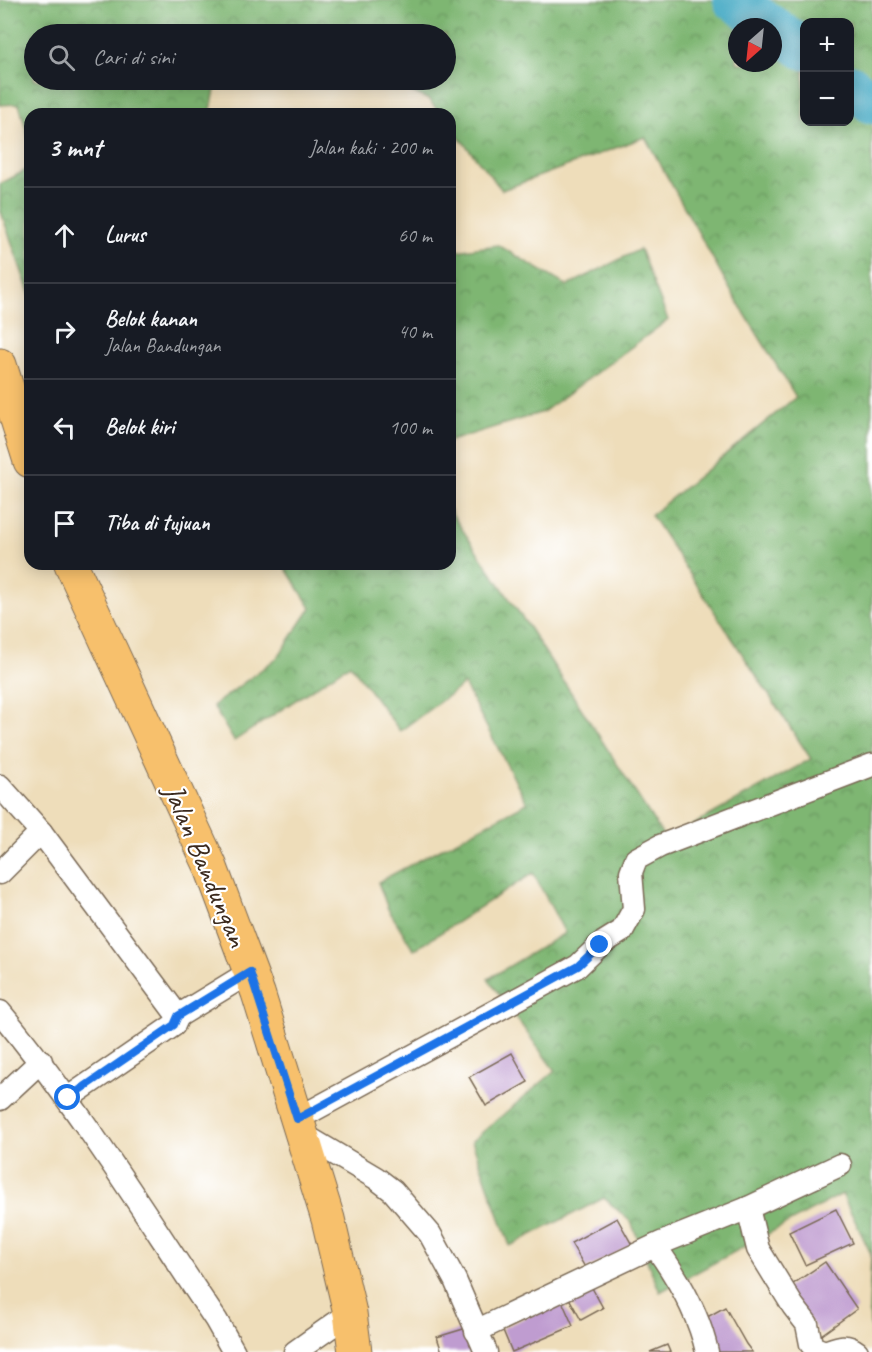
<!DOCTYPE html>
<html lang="id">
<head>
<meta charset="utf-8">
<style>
  :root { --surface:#171b24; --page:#242831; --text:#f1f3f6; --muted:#9ea1a6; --line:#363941 }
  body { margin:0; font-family:Caveat,sans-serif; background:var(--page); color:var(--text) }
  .controls { position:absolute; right:18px; top:18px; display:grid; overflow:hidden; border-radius:12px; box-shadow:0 3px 15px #0003 }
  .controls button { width:54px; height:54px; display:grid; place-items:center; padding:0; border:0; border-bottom:2px solid var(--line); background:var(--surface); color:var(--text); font:30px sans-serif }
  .compass { position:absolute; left:728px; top:18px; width:54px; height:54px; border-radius:50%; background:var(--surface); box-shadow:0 3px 15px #0003; rotate:207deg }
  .stop { position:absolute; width:18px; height:18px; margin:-14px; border:4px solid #1a73e8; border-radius:50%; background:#fff }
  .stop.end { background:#1a73e8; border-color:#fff; box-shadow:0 2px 6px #0008 }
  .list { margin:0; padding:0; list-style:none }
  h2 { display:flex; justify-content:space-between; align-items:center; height:78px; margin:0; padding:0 24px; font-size:26px }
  h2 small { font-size:20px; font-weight:400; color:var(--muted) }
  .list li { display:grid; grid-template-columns:39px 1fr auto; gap:18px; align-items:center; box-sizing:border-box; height:96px; padding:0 24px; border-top:2px solid var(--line) }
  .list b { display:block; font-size:22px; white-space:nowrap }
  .list p { margin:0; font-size:20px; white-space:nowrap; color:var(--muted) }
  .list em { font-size:20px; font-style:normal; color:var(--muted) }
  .icon { flex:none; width:33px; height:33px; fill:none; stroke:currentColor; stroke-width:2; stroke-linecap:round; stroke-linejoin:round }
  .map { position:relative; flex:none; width:872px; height:1352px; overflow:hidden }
  .search { position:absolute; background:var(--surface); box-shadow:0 3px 15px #0003; left:24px; top:24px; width:432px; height:66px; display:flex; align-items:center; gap:15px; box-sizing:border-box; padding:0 21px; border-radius:33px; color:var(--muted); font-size:22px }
  .panel { position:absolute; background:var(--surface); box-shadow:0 3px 15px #0003; left:24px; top:108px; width:432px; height:462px; border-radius:18px }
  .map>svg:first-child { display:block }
  .forest { fill:url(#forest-crowns); stroke:#5c7048; stroke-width:1.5; fill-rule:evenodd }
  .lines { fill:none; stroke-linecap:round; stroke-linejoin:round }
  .river { stroke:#43a8c3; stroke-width:42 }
  .building { fill:#bf9cd0 }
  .minor-casing { stroke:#7a6955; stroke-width:25 }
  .primary-casing { stroke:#7a6955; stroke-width:35 }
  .minor { stroke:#fff; stroke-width:22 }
  .primary { stroke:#f7c06c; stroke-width:33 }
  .route { stroke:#1a73e8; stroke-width:8 }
  .labels { text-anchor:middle; stroke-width:4.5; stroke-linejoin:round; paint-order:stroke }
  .street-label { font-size:30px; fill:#3b2a1e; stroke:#fff }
</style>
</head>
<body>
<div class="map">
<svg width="872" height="1352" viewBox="0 0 872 1352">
  <defs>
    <pattern id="forest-crowns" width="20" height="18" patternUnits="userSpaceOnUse" patternTransform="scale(1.5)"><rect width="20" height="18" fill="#7eb672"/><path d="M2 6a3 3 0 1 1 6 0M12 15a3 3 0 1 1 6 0" fill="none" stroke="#68945d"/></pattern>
  </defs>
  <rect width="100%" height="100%" fill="#fff"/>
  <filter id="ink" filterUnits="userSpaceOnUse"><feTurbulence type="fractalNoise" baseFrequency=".0167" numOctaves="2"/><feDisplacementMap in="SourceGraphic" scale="12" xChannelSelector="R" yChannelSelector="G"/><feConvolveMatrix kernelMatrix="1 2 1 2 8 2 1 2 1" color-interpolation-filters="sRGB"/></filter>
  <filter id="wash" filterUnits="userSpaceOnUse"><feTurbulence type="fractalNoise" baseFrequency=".008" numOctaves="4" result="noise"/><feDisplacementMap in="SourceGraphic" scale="24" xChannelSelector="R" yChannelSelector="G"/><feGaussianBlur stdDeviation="1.35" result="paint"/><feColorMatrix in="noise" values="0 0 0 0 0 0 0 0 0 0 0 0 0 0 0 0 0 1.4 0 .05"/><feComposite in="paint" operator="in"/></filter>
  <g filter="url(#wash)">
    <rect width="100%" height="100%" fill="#eeddba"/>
    <g class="forest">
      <path d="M 0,0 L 872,0 L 872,1342 L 869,1311 L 871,1254 L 842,1194 L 660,1292 L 631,1222 L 604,1198 L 510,1246 L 472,1141 L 555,1071 L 488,979 L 565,933 L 533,873 L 414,950 L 388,909 L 378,882 L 527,803 L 464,684 L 400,731 L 350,664 L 234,741 L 213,706 L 278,657 L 311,608 L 283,564 L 450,564 L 450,509 L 451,513 L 528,626 L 666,840 L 811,759 L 651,515 L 796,397 L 731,291 L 645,137 L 502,190 L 450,126 L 450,114 L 441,114 L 429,100 L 388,80 L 446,80 L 446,34 L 34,34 L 34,80 L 217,80 L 210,114 L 30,114 L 30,142 L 19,104 L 0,105 ZM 804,22 L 850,22 L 850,122 L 804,122 ZM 737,27 L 773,27 L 773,63 L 737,63 Z"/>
      <path d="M 30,168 L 30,295 L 0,209 L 0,184 Z"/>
      <path d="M 498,245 L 567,286 L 640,249 L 668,320 L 543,412 L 450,441 L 450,252 Z"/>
    </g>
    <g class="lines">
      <g class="river">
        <path d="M 734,0 L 804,49"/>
        <path d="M 850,85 L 872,103"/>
      </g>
    </g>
    <g id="blocks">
      <g class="building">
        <path d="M 512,1053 L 528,1082 L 486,1106 L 469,1077 Z"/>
        <path d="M 836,1209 L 853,1243 L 805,1265 L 789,1232 Z"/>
        <path d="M 617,1218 L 632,1245 L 586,1269 L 571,1243 Z"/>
        <path d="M 825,1262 L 857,1309 L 821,1335 L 786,1289 Z"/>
        <path d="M 591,1286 L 603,1308 L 581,1320 L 569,1298 Z"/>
        <path d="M 562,1301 L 573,1326 L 512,1352 L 502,1328 Z"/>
        <path d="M 725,1307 L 746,1344 L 752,1352 L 718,1352 L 700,1321 Z"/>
        <path d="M 470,1327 L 478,1352 L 442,1352 L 437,1337 Z"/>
        <path d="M 667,1345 L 670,1352 L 650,1352 Z"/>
      </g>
    </g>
  </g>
  <g filter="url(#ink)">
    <use href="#blocks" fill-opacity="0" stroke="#7a6955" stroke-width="1.5"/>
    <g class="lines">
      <g class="minor-casing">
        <g id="minor">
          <path d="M 0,786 L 41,832 L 178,1016 L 174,1025 L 68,1098"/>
          <path d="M 0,873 L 41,832"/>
          <path d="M 0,1012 C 80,1108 146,1216 216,1320 L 234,1352"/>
          <path d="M 178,1016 L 250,972"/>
          <path d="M 0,1099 L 41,1061"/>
          <path d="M 297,1119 L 578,966 L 601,944 L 622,931 L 634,909 L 631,872 L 636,859 L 660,846 L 872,765"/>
          <path d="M 302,1134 L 376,1178 L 393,1191 L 430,1234 L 455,1280 L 486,1352"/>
          <path d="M 748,1208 L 758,1249 L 793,1306 L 807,1324 L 811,1344 L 815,1348 L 825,1352"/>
          <path d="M 655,1246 C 678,1278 699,1314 707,1352"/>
          <path d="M 476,1331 L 661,1243 L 748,1208 L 840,1165"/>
          <path d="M 295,1352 L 350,1313"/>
          <path d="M 825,1352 C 838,1347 846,1343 857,1352"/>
        </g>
      </g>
      <g class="primary-casing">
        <g id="primary">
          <path d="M 0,365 L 30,461"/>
          <path d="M 71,564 L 210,865 L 258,993 L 328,1219 L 350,1313 L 355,1352"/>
        </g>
      </g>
      <use href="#minor" class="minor"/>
      <use href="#primary" class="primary"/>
    </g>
  </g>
  <g class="lines" filter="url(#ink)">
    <path class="route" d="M 68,1098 L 174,1025 L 178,1016 L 250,972 L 297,1119 L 578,966 L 600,945"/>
  </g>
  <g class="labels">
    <g class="street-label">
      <text transform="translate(206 865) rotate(67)" y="10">Jalan Bandungan</text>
    </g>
  </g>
</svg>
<div class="controls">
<button>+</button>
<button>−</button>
</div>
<svg class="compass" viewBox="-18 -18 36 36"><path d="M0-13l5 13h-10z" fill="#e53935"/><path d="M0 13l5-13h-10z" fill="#9ea1a6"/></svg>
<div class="stop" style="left:68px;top:1098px"></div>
<div class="stop end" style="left:600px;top:945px"></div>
<div class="search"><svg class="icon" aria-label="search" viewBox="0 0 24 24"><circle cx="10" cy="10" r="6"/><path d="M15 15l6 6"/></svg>Cari di sini</div>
<section class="panel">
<h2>3 mnt<small>Jalan kaki · 200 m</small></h2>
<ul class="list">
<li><svg class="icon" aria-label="ahead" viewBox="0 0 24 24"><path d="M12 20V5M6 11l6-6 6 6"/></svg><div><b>Lurus</b></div><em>60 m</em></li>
<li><svg class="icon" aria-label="right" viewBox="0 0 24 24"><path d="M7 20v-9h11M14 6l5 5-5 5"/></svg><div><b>Belok kanan</b><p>Jalan Bandungan</p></div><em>40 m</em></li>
<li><svg class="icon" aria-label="left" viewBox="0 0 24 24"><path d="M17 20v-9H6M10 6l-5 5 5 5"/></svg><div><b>Belok kiri</b></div><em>100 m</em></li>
<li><svg class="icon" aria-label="arrive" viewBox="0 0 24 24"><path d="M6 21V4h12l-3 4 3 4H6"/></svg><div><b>Tiba di tujuan</b></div></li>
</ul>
</section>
</div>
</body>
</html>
